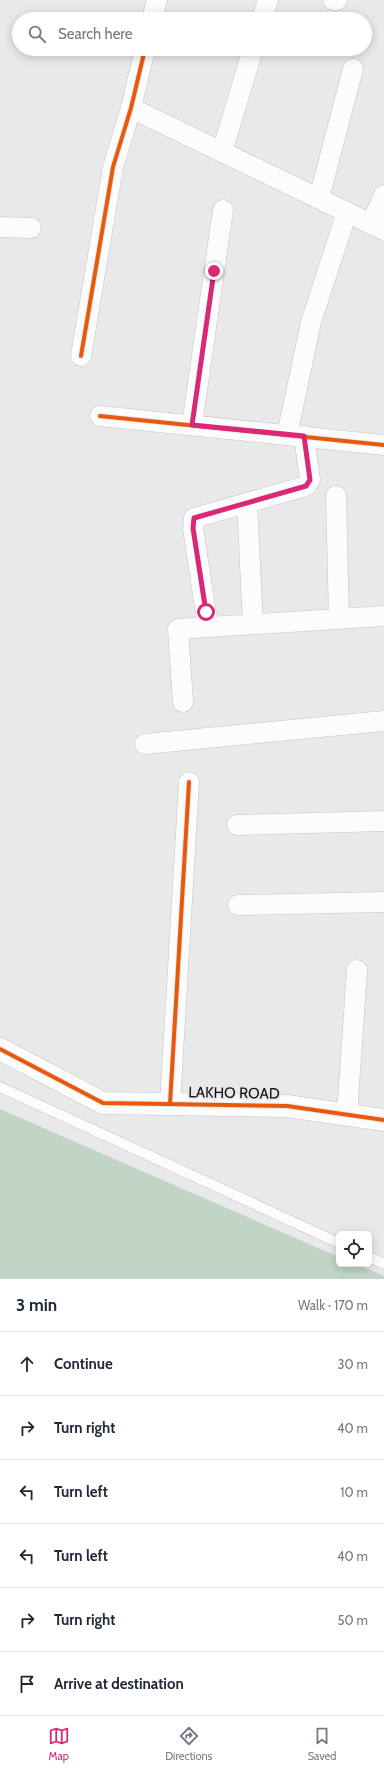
<!DOCTYPE html>
<html lang="en">
<head>
<meta charset="utf-8">
<style>
  :root { --surface:#fff; --page:#f2f2f3; --text:#1f2937; --muted:#747a83; --line:#e0e1e3; --accent:#db2777 }
  body { margin:0; font-family:Cabin,sans-serif; background:var(--page); color:var(--text) }
  .controls { position:absolute; right:12px; bottom:12px; display:grid; overflow:hidden; border-radius:6px; box-shadow:0 2px 10px #0003 }
  .controls button { width:36px; height:36px; display:grid; place-items:center; padding:0; border:0; border-bottom:1px solid var(--line); background:var(--surface); color:var(--text); font:20px sans-serif }
  .stop { position:absolute; width:12px; height:12px; margin:-9px; border:3px solid #db2777; border-radius:50%; background:#fff }
  .stop.end { background:#db2777; border-color:#fff; box-shadow:0 1px 4px #0008 }
  .list { margin:0; padding:0; list-style:none }
  h2 { display:flex; justify-content:space-between; align-items:center; height:52px; margin:0; padding:0 16px; font-size:17px }
  h2 small { font-size:13px; font-weight:400; color:var(--muted) }
  .list li { display:grid; grid-template-columns:26px 1fr auto; gap:12px; align-items:center; box-sizing:border-box; height:64px; padding:0 16px; border-top:1px solid var(--line) }
  .list b { display:block; font-size:15px; white-space:nowrap }
  .list em { font-size:13px; font-style:normal; color:var(--muted) }
  .icon { flex:none; width:22px; height:22px; fill:none; stroke:currentColor; stroke-width:2; stroke-linecap:round; stroke-linejoin:round }
  .map { position:relative; flex:none; width:384px; height:1279px; overflow:hidden }
  .search { position:absolute; background:var(--surface); box-shadow:0 2px 10px #0003; left:12px; right:12px; top:12px; height:44px; display:flex; align-items:center; gap:10px; box-sizing:border-box; padding:0 14px; border-radius:22px; color:var(--muted); font-size:15px }
  .sheet { height:436px; background:var(--surface) }
  nav { display:flex; justify-content:space-around; align-items:center; box-sizing:border-box; height:56px; border-top:1px solid var(--line); background:var(--surface); font-size:11px; color:var(--muted) }
  nav a { display:grid; justify-items:center; gap:2px }
  nav .on { color:var(--accent) }
  .map>svg:first-child { display:block }
  .green { fill:#c0d5c6 }
  .lines { fill:none; stroke-linecap:round; stroke-linejoin:round }
  .service-casing { stroke:#c4c4c5; stroke-width:11 }
  .minor-casing { stroke:#c4c4c5; stroke-width:21 }
  .tertiary-casing { stroke:#c4c4c5; stroke-width:23 }
  .service { stroke:#fcfcfc; stroke-width:10 }
  .minor { stroke:#fcfcfc; stroke-width:20 }
  .tertiary { stroke:#fcfcfc; stroke-width:22 }
  .cycleway-casing { stroke:#e9e7eb; stroke-width:6 }
  .cycleway { stroke:#e8590c; stroke-width:4 }
  .route { stroke:#db2777; stroke-width:5 }
  .labels { text-anchor:middle; stroke-width:4; stroke-linejoin:round; paint-order:stroke }
  .street-label { font-size:15px; fill:#101011; stroke:#e9e7eb }
</style>
</head>
<body>
<div class="map">
<svg width="384" height="1279" viewBox="0 0 384 1279">
  <rect width="100%" height="100%" fill="#e9e8ea"/>
  <path class="green" d="M 0,1109 L 339,1257 L 339,1264 L 356,1264 L 384,1276 L 384,1279 L 0,1279 Z"/>
  <g class="lines">
    <g class="service-casing">
      <g id="service">
        <path d="M 0,1087 L 339,1243"/>
        <path d="M 369,1257 L 384,1264"/>
      </g>
    </g>
    <g class="minor-casing">
      <g id="minor">
        <path d="M 333,0 L 337,0"/>
        <path d="M 152,19 L 157,0"/>
        <path d="M 262,19 L 268,0"/>
        <path d="M 131,108 L 384,230"/>
        <path d="M 222,152 L 253,49"/>
        <path d="M 319,198 L 353,69"/>
        <path d="M 371,224 L 384,195"/>
        <path d="M 0,227 L 31,228"/>
        <path d="M 81,356 L 113,167 L 131,108 L 145,49"/>
        <path d="M 100,416 L 384,445"/>
        <path d="M 192,425 L 223,210"/>
        <path d="M 287,435 L 311,322 L 347,212"/>
        <path d="M 336,496 L 339,619"/>
        <path d="M 247,503 L 253,624"/>
        <path d="M 208,627 L 193,528 L 194,518 L 306,486 L 310,480 L 304,436"/>
        <path d="M 183,702 L 178,629 L 384,616"/>
        <path d="M 145,744 L 384,721"/>
        <path d="M 237,825 L 384,821"/>
        <path d="M 238,905 L 384,902"/>
        <path d="M 170,1104 L 189,782"/>
        <path d="M 347,1115 L 357,970"/>
      </g>
    </g>
    <g class="tertiary-casing">
      <path id="tertiary" d="M 0,1049 L 103,1103 L 287,1106 L 384,1120"/>
    </g>
    <use href="#service" class="service"/>
    <use href="#minor" class="minor"/>
    <use href="#tertiary" class="tertiary"/>
    <g class="cycleway-casing">
      <g id="cycleway">
        <path d="M 81,356 L 113,167 L 131,108 L 145,49"/>
        <path d="M 100,416 L 384,445"/>
        <path d="M 0,1049 L 103,1103 L 287,1106 L 384,1120"/>
        <path d="M 170,1104 L 189,782"/>
      </g>
    </g>
    <use href="#cycleway" class="cycleway"/>
  </g>
  <g class="lines">
    <path class="route" d="M 206,612 L 193,528 L 194,518 L 306,486 L 310,480 L 304,436 L 192,425 L 214,271"/>
  </g>
  <g class="labels">
    <g class="street-label">
      <text transform="translate(234 1093) rotate(1)" y="5">LAKHO ROAD</text>
    </g>
  </g>
</svg>
<div class="controls">
<button><svg class="icon" aria-label="locate" viewBox="0 0 24 24"><circle cx="12" cy="12" r="6"/><path d="M12 2v4M12 18v4M2 12h4M18 12h4"/></svg></button>
</div>
<div class="stop" style="left:206px;top:612px"></div>
<div class="stop end" style="left:214px;top:271px"></div>
<div class="search"><svg class="icon" aria-label="search" viewBox="0 0 24 24"><circle cx="10" cy="10" r="6"/><path d="M15 15l6 6"/></svg>Search here</div>
</div>
<section class="sheet">
<h2>3 min<small>Walk · 170 m</small></h2>
<ul class="list">
<li><svg class="icon" aria-label="ahead" viewBox="0 0 24 24"><path d="M12 20V5M6 11l6-6 6 6"/></svg><div><b>Continue</b></div><em>30 m</em></li>
<li><svg class="icon" aria-label="right" viewBox="0 0 24 24"><path d="M7 20v-9h11M14 6l5 5-5 5"/></svg><div><b>Turn right</b></div><em>40 m</em></li>
<li><svg class="icon" aria-label="left" viewBox="0 0 24 24"><path d="M17 20v-9H6M10 6l-5 5 5 5"/></svg><div><b>Turn left</b></div><em>10 m</em></li>
<li><svg class="icon" aria-label="left" viewBox="0 0 24 24"><path d="M17 20v-9H6M10 6l-5 5 5 5"/></svg><div><b>Turn left</b></div><em>40 m</em></li>
<li><svg class="icon" aria-label="right" viewBox="0 0 24 24"><path d="M7 20v-9h11M14 6l5 5-5 5"/></svg><div><b>Turn right</b></div><em>50 m</em></li>
<li><svg class="icon" aria-label="arrive" viewBox="0 0 24 24"><path d="M6 21V4h12l-3 4 3 4H6"/></svg><div><b>Arrive at destination</b></div></li>
</ul>
</section>
<nav>
<a class="on"><svg class="icon" aria-label="map" viewBox="0 0 24 24"><path d="M3 6l6-2 6 2 6-2v14l-6 2-6-2-6 2zM9 4v14M15 6v14"/></svg>Map</a>
<a><svg class="icon" aria-label="directions" viewBox="0 0 24 24"><path d="M12 3l9 9-9 9-9-9zM9 14v-3h6M13 9l2 2-2 2"/></svg>Directions</a>
<a><svg class="icon" aria-label="saved" viewBox="0 0 24 24"><path d="M7 4h10v16l-5-4-5 4z"/></svg>Saved</a>
</nav>
</body>
</html>
